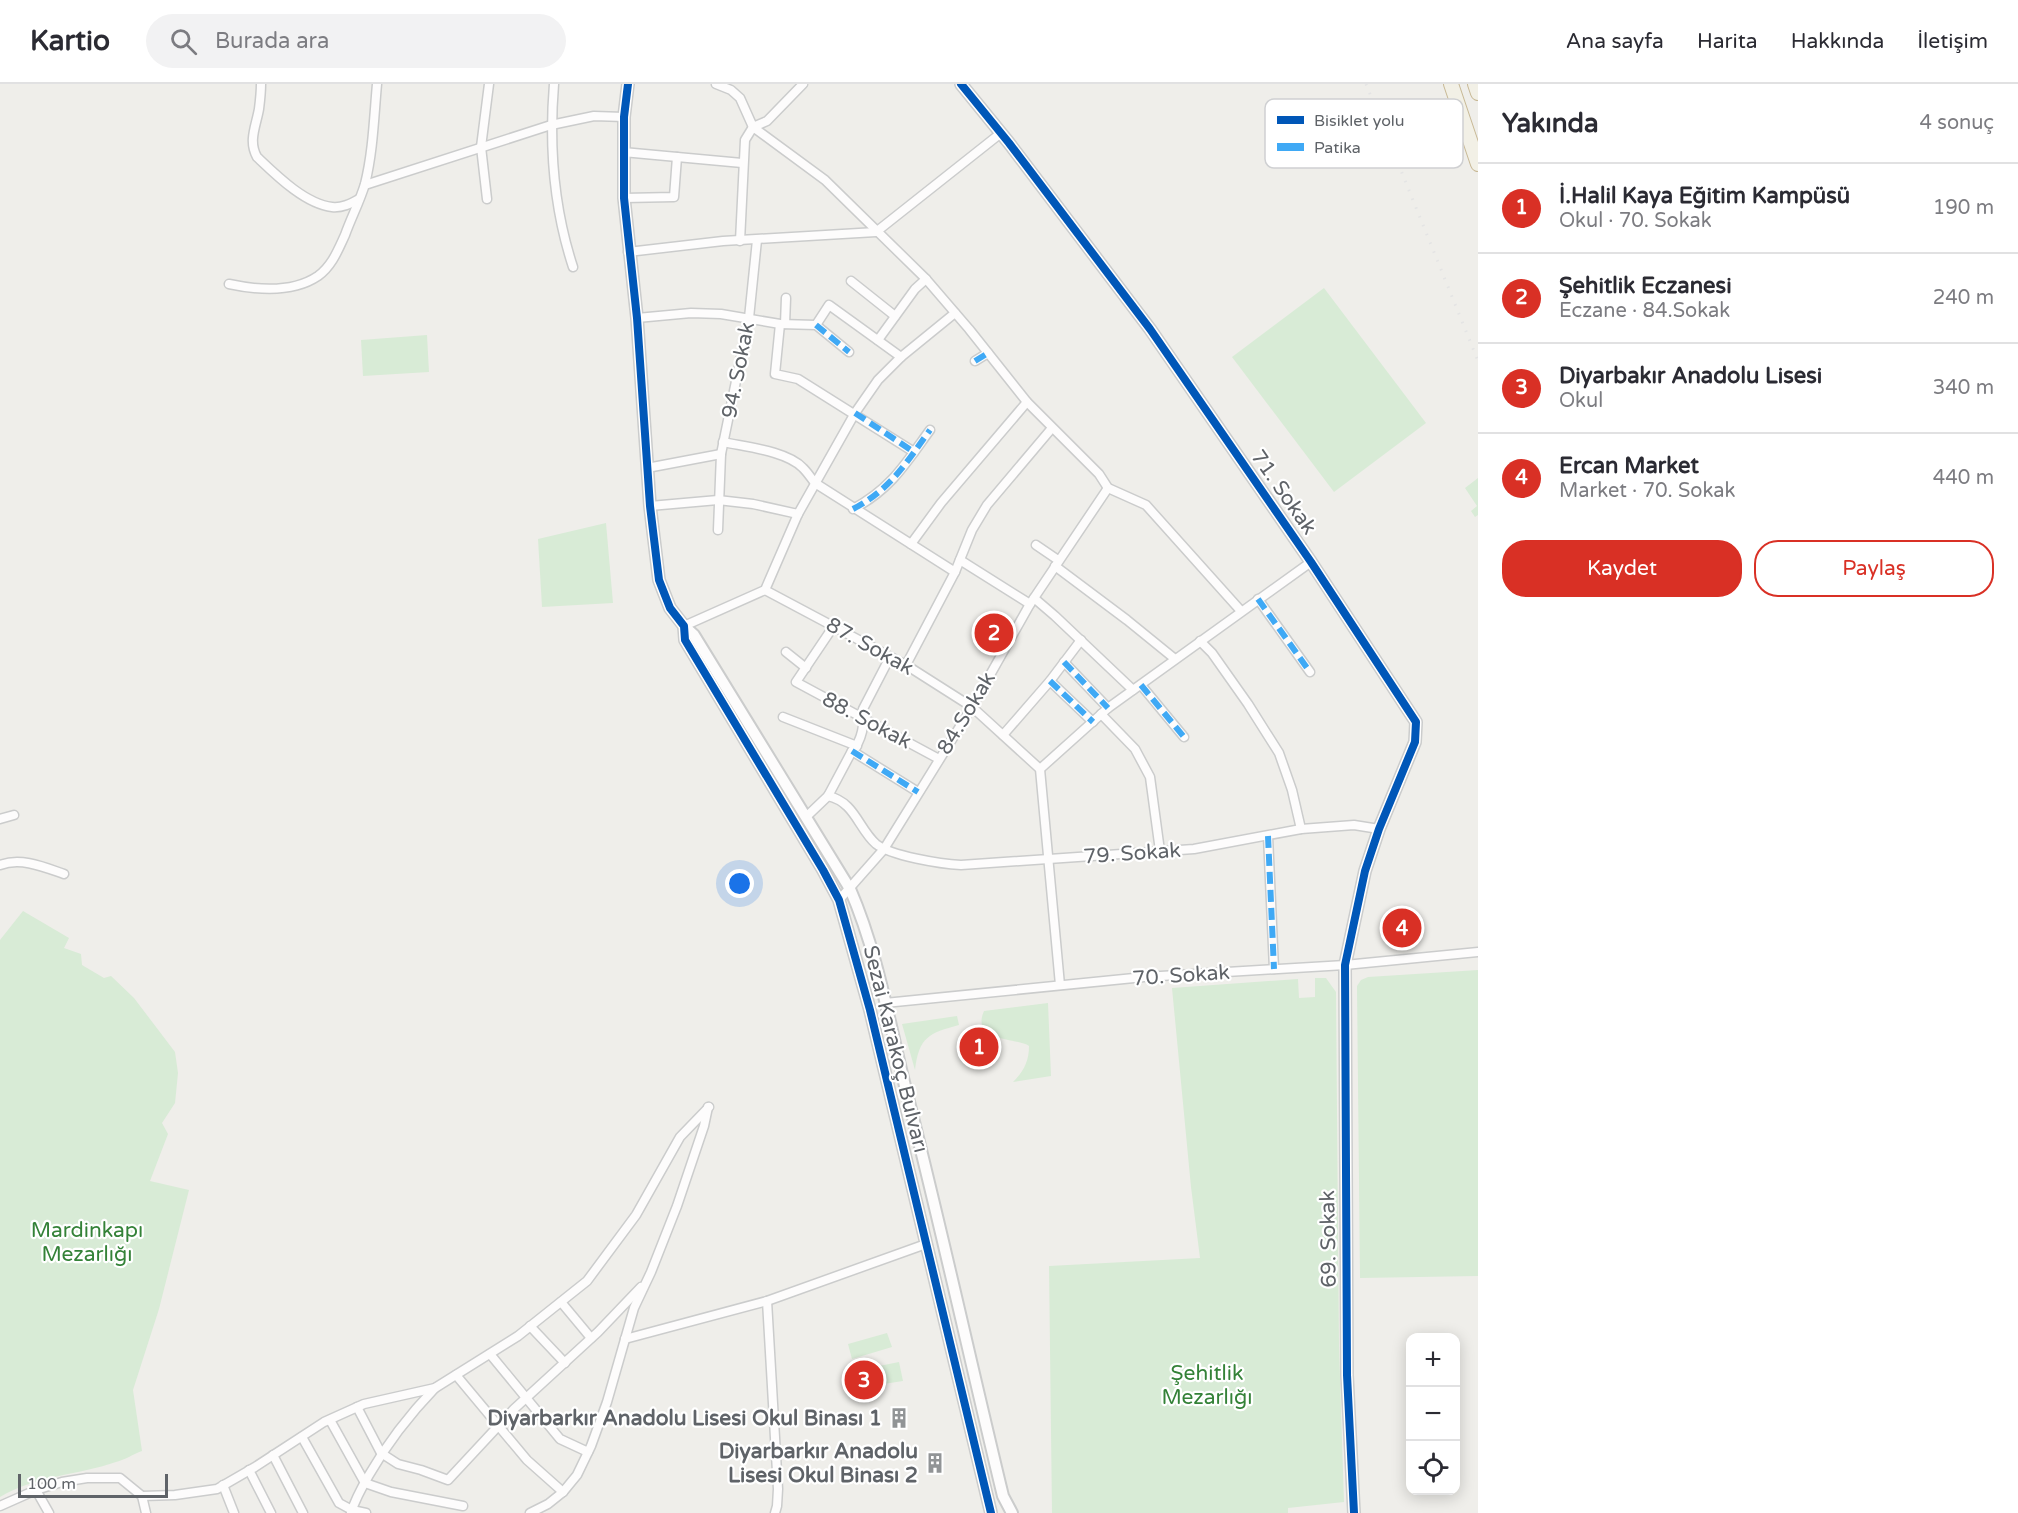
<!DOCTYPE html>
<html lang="tr">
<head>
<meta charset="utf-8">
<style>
  :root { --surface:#fff; --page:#f2f2f3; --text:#2b2b33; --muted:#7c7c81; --line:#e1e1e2; --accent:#d93025 }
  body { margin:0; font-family:"Varela Round",sans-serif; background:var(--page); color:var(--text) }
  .controls { position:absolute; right:18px; bottom:18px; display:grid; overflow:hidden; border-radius:12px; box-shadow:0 3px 15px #0003 }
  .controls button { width:54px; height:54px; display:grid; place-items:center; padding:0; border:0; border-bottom:2px solid var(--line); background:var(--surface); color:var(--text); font:30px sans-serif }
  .scale { position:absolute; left:18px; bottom:15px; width:150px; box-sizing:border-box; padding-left:6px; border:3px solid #5f6368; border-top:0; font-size:16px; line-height:21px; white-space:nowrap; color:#5f6368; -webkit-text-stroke:4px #fff; paint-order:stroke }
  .you { position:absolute; left:740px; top:800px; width:21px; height:21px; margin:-15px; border:4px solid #fff; border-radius:50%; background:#1a73e8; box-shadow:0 0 0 9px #1a73e833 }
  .badge { display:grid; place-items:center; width:39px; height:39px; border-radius:50%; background:var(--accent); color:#fff; font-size:20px; font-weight:700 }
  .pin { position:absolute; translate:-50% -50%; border:3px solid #fff; box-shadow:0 2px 6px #0006 }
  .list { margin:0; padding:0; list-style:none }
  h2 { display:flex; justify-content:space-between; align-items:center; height:78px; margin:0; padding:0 24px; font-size:26px }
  h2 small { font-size:20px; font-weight:400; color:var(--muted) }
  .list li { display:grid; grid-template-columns:39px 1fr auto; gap:18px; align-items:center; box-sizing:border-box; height:90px; padding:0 24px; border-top:2px solid var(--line) }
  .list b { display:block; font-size:22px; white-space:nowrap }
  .list p { margin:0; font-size:20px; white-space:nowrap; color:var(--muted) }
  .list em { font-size:20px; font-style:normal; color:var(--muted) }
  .actions { display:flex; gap:12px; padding:18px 24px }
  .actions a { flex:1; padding:14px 0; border:2px solid var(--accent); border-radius:24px; text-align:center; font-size:21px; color:var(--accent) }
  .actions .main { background:var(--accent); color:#fff }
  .icon { flex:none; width:33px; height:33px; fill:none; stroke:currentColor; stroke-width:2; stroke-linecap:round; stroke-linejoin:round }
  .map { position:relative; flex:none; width:1478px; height:1429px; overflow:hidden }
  header { display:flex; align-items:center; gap:36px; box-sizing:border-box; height:84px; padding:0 30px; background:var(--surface); border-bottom:2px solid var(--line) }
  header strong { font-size:28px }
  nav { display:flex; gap:33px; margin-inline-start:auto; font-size:21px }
  .search { width:420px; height:54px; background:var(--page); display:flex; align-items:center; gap:15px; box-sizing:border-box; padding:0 21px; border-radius:33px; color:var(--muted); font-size:22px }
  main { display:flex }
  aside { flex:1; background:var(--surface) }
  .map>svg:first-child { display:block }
  .green { fill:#d8ebd6 }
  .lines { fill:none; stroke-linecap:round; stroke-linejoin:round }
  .minor-casing { stroke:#cbcccc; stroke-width:11 }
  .tertiary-casing { stroke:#cbcccc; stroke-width:14 }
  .trunk-casing { stroke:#c8b996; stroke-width:16 }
  .minor { stroke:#fdfcfc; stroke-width:8 }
  .tertiary { stroke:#fdfcfc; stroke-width:10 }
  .trunk { stroke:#f2f0e6; stroke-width:14 }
  .rail { stroke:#e4e4e4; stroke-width:3; stroke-dasharray:1.5 8; stroke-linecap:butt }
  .quiet { stroke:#3fa9f5; stroke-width:6; stroke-dasharray:12 6; stroke-linecap:butt }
  .cycleway-casing { stroke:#fff; stroke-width:11 }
  .cycleway { stroke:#0057b8; stroke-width:8 }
  .labels { text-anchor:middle; stroke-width:4.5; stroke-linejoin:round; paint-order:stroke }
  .street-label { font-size:21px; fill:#5f6368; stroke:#fff }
  .park-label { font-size:21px; fill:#348238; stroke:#fff }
  .poi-label { font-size:21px; font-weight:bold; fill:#5f6368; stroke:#fff; text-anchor:end }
  .key { fill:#fff; stroke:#cfd0d2; stroke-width:1.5 }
  .key-label { font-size:16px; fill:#5f6368 }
</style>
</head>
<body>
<header>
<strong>Kartio</strong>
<div class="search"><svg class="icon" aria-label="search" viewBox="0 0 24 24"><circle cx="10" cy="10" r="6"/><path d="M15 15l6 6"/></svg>Burada ara</div>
<nav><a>Ana sayfa</a><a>Harita</a><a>Hakkında</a><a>İletişim</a></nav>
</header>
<main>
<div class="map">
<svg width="1478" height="1429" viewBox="0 0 1478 1429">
  <rect width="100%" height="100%" fill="#efeeea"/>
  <g class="green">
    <path d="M 1324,204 L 1426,339 L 1334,408 L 1232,273 Z"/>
    <path d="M 427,251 L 429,288 L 363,292 L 361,256 Z"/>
    <path d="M 1478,394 L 1478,431 L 1475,433 L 1471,427 L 1477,422 L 1465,404 Z"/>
    <path d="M 606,439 L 613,519 L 542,523 L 538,455 Z"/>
    <path d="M 23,827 L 69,854 L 64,864 L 81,870 L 82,881 L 104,894 L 111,892 L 134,914 L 175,968 L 178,989 L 175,1019 L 162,1039 L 168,1050 L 150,1097 L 189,1106 L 159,1225 L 133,1306 L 142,1367 C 133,1370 125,1376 116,1378 C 78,1391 35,1392 0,1413 L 0,856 Z"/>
    <path d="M 1478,886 L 1478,1192 L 1360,1194 L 1357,902 L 1361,896 L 1368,893 Z"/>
    <path d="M 1315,894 L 1326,894 L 1336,908 L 1339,1262 L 1344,1418 L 1288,1424 L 1288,1429 L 1052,1429 L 1049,1182 L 1200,1174 L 1191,1103 L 1172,904 L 1298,895 L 1299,914 L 1315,913 Z"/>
    <path d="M 1048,919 L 1051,992 L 1013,998 C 1024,987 1029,977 1029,962 C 1019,954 970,958 984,927 Z"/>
    <path d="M 957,932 L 959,941 C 929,949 919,953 915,986 L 902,940 Z"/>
    <path d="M 887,1249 L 892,1263 L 852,1275 L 848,1260 Z"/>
    <path d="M 899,1278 L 903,1297 L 858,1304 L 854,1287 Z"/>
  </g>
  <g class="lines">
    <g class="minor-casing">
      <g id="minor">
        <path d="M 261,0 C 261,8 260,17 259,25 C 256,42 248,57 257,73 C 276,91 305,120 332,123 C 342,124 350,120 359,115"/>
        <path d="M 554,0 C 549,61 554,125 573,183"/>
        <path d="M 716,0 L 731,6 L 740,14 L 753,43 L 825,96 L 926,195 L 969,245 L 1027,318 L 1099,390 L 1108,404 L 1146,421 L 1241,527"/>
        <path d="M 623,68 L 742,79"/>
        <path d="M 365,101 L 551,41 L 594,32 L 624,33"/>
        <path d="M 624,114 L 674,113 L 677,73"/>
        <path d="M 487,115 L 481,63 L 489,0"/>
        <path d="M 740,157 L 745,56 L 753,43 L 767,37 L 803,0"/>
        <path d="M 628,168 L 723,157 L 876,148 L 1001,49"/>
        <path d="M 851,197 L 895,232"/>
        <path d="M 229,200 C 257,206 293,209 318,192 C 332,182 338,166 345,151 C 351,134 360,117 365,100 C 373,68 374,33 377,0"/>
        <path d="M 637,234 L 691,229 L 721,230 L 780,240 L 816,241 L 849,268"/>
        <path d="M 780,240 L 775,290 L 798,295 L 914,368"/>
        <path d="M 785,240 L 786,214"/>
        <path d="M 816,241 L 829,221 L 901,273"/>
        <path d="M 878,256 L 915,205 L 926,195"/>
        <path d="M 975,277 L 988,269"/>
        <path d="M 723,358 C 746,363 787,367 803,384 C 808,389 811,394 815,399 L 955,488"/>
        <path d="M 647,384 L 721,370"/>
        <path d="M 650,422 L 718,416 L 753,420 L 798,430"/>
        <path d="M 853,425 C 891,405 906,379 930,346"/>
        <path d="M 718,446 L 721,370 L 749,234 L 757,156"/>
        <path d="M 911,460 L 941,419 L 1027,318"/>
        <path d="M 1036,461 L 1058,476"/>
        <path d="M 960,476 L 1030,520"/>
        <path d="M 1055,482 L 1127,536 L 1175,575"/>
        <path d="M 765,506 L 906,581 L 972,623 L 1040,685 L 1060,901"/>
        <path d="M 1034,514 L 1055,532 L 1133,606"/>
        <path d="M 1258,515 L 1310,588"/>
        <path d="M 684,542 L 765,506 L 798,430 L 855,329 L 878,296 L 901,273 L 955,229"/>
        <path d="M 833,543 L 796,598 L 939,675"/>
        <path d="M 1200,557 L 1212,569 L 1248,620 L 1279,669 L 1292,706 L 1301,745"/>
        <path d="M 786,568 L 806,584"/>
        <path d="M 1064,578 L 1108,624"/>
        <path d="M 906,581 L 955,488 L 972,446 L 987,421 L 1052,344"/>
        <path d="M 1050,597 L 1093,638"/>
        <path d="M 1141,601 L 1184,653"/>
        <path d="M 1101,630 L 1135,665 L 1150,693 L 1160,767"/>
        <path d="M 783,633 L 857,662"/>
        <path d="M 1003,651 L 1050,597 L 1081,556"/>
        <path d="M 852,667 L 918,708"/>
        <path d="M 1040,685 L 1108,624 L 1311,478"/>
        <path d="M 828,712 C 855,718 858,744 876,760 C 891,772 941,780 961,781 L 1194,765 L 1301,745 L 1354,741 L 1379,745"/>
        <path d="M 806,733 L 828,712 L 852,667 C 862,657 865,639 863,625 L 890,573"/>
        <path d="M 0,735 L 14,731"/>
        <path d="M 1268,752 L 1274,885"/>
        <path d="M 0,781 C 21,773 44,783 64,790"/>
        <path d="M 839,816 L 884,765 L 972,623 L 1030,520 L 1108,404"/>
        <path d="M 885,919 L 1144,893 L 1345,881 L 1478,868"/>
        <path d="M 767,1217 L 778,1405 L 777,1422 L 775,1429"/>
        <path d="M 561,1218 L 591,1254"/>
        <path d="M 530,1242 L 565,1279"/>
        <path d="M 625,1255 L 767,1217 L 926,1160"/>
        <path d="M 490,1270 L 560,1355 L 588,1368"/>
        <path d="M 456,1291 L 527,1376 L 563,1408"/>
        <path d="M 357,1323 L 381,1369 L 398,1380 L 421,1386 L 448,1396 L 514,1325 L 598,1248 L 641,1203"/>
        <path d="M 330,1336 L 365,1399 L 391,1408 L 463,1422"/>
        <path d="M 302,1353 L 339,1419 L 352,1426 L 366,1429"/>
        <path d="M 273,1371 L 303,1429"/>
        <path d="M 249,1386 L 271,1429"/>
        <path d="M 223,1401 L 234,1429"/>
        <path d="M 36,1406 L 49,1429"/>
        <path d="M 142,1412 L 175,1411 L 217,1405 L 255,1383 L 324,1338 L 364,1320 L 435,1304 L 518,1252 L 587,1197 L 636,1131 L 680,1053 L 709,1023"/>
        <path d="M 0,1422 L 36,1406 L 62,1398 L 87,1394 L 120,1394 L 142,1412 L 146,1429"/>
        <path d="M 351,1429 C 355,1415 362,1403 369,1391 C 388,1358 409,1331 435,1304"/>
        <path d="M 530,1429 L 548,1420 L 563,1408 L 577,1391 L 591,1362 L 607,1318 L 634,1224 L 651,1188 L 677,1122 L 704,1042 L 708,1023"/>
      </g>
    </g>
    <g class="tertiary-casing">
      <g id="tertiary">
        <path d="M 628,0 L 624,33 L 624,114 L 637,234 L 650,422 L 659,496 L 670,524 L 684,542 L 685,556 L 823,786 L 839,816 L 870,926 L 991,1429"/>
        <path d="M 961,0 L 1009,59 L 1150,245 L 1311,478 L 1416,638 L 1415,658 L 1379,745 L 1365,787 L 1345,881 L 1347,1291 L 1354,1429"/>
        <path d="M 684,542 L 694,551 L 850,805 C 877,867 889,937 905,1002 C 940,1138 970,1276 1003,1412 L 1012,1429"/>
      </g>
    </g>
    <g class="trunk-casing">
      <g id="trunk">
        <path d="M 1451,0 L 1478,80"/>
        <path d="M 1475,0 L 1478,9"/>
      </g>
    </g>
    <use href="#minor" class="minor"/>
    <use href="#tertiary" class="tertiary"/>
    <use href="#trunk" class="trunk"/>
    <path class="rail" d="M 1366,0 L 1478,277"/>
    <g class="quiet">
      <path d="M 816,241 L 849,268"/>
      <path d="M 975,277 L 988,269"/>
      <path d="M 855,329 L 914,368"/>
      <path d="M 853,425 C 891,405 906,379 930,346"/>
      <path d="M 1258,515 L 1310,588"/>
      <path d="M 1064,578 L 1108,624"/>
      <path d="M 1050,597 L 1093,638"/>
      <path d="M 1141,601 L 1184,653"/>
      <path d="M 852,667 L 918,708"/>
      <path d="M 1268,752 L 1274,885"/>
    </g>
    <g class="cycleway-casing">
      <g id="cycleway">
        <path d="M 628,0 L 624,33 L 624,114 L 637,234 L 650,422 L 659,496 L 670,524 L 684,542 L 685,556 L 823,786 L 839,816 L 870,926 L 991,1429"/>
        <path d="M 961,0 L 1009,59 L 1150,245 L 1311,478 L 1416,638 L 1415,658 L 1379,745 L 1365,787 L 1345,881 L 1347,1291 L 1354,1429"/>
      </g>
    </g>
    <use href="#cycleway" class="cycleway"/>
  </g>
  <defs>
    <g id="building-bare" transform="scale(1.62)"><path d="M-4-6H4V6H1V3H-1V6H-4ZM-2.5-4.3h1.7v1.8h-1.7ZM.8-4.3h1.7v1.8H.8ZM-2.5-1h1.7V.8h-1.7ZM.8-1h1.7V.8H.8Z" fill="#919496" stroke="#fff" stroke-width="2.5" paint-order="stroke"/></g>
  </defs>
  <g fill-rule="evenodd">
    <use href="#building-bare" x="899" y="1334"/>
    <use href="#building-bare" x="935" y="1379"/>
  </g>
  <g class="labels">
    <g class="street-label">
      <text transform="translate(738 286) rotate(-79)" y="7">94. Sokak</text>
      <text transform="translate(1284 408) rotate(55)" y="7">71. Sokak</text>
      <text transform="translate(870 562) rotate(29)" y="7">87. Sokak</text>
      <text transform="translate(966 629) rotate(-59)" y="7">84.Sokak</text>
      <text transform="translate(867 636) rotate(28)" y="7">88. Sokak</text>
      <text transform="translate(1132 769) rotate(-4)" y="7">79. Sokak</text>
      <text transform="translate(1181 891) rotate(-4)" y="7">70. Sokak</text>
      <text transform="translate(896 965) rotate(76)" y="7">Sezai Karakoç Bulvarı</text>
      <text transform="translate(1328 1155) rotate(-91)" y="7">69. Sokak</text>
    </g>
    <g class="park-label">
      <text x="87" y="1153">Mardinkapı<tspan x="87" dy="24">Mezarlığı</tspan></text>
      <text x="1207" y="1296">Şehitlik<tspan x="1207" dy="24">Mezarlığı</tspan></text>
    </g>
    <g class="poi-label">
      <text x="882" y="1341">Diyarbarkır Anadolu Lisesi Okul Binası 1</text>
      <text x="918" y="1374">Diyarbarkır Anadolu<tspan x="918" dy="24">Lisesi Okul Binası 2</tspan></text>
    </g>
  </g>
  <rect x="1265" y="15" width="198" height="69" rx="9" class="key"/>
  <rect x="1277" y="32" width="27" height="8" fill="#0057b8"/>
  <rect x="1277" y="59" width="27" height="8" fill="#3fa9f5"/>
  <g class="key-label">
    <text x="1314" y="42">Bisiklet yolu</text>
    <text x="1314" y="69">Patika</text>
  </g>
</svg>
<div class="controls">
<button>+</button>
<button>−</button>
<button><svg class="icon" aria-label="locate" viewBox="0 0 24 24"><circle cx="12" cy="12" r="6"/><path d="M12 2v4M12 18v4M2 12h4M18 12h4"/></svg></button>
</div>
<div class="scale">100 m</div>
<div class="you"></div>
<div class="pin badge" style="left:979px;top:963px">1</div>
<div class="pin badge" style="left:994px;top:549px">2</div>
<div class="pin badge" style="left:864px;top:1296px">3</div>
<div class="pin badge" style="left:1402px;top:844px">4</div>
</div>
<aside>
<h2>Yakında<small>4 sonuç</small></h2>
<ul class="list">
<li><span class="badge">1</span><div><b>İ.Halil Kaya Eğitim Kampüsü</b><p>Okul · 70. Sokak</p></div><em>190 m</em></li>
<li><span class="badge">2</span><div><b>Şehitlik Eczanesi</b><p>Eczane · 84.Sokak</p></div><em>240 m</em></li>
<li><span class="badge">3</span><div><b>Diyarbakır Anadolu Lisesi</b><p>Okul</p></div><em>340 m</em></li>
<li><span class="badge">4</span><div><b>Ercan Market</b><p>Market · 70. Sokak</p></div><em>440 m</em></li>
</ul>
<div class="actions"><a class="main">Kaydet</a><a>Paylaş</a></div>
</aside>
</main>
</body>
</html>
